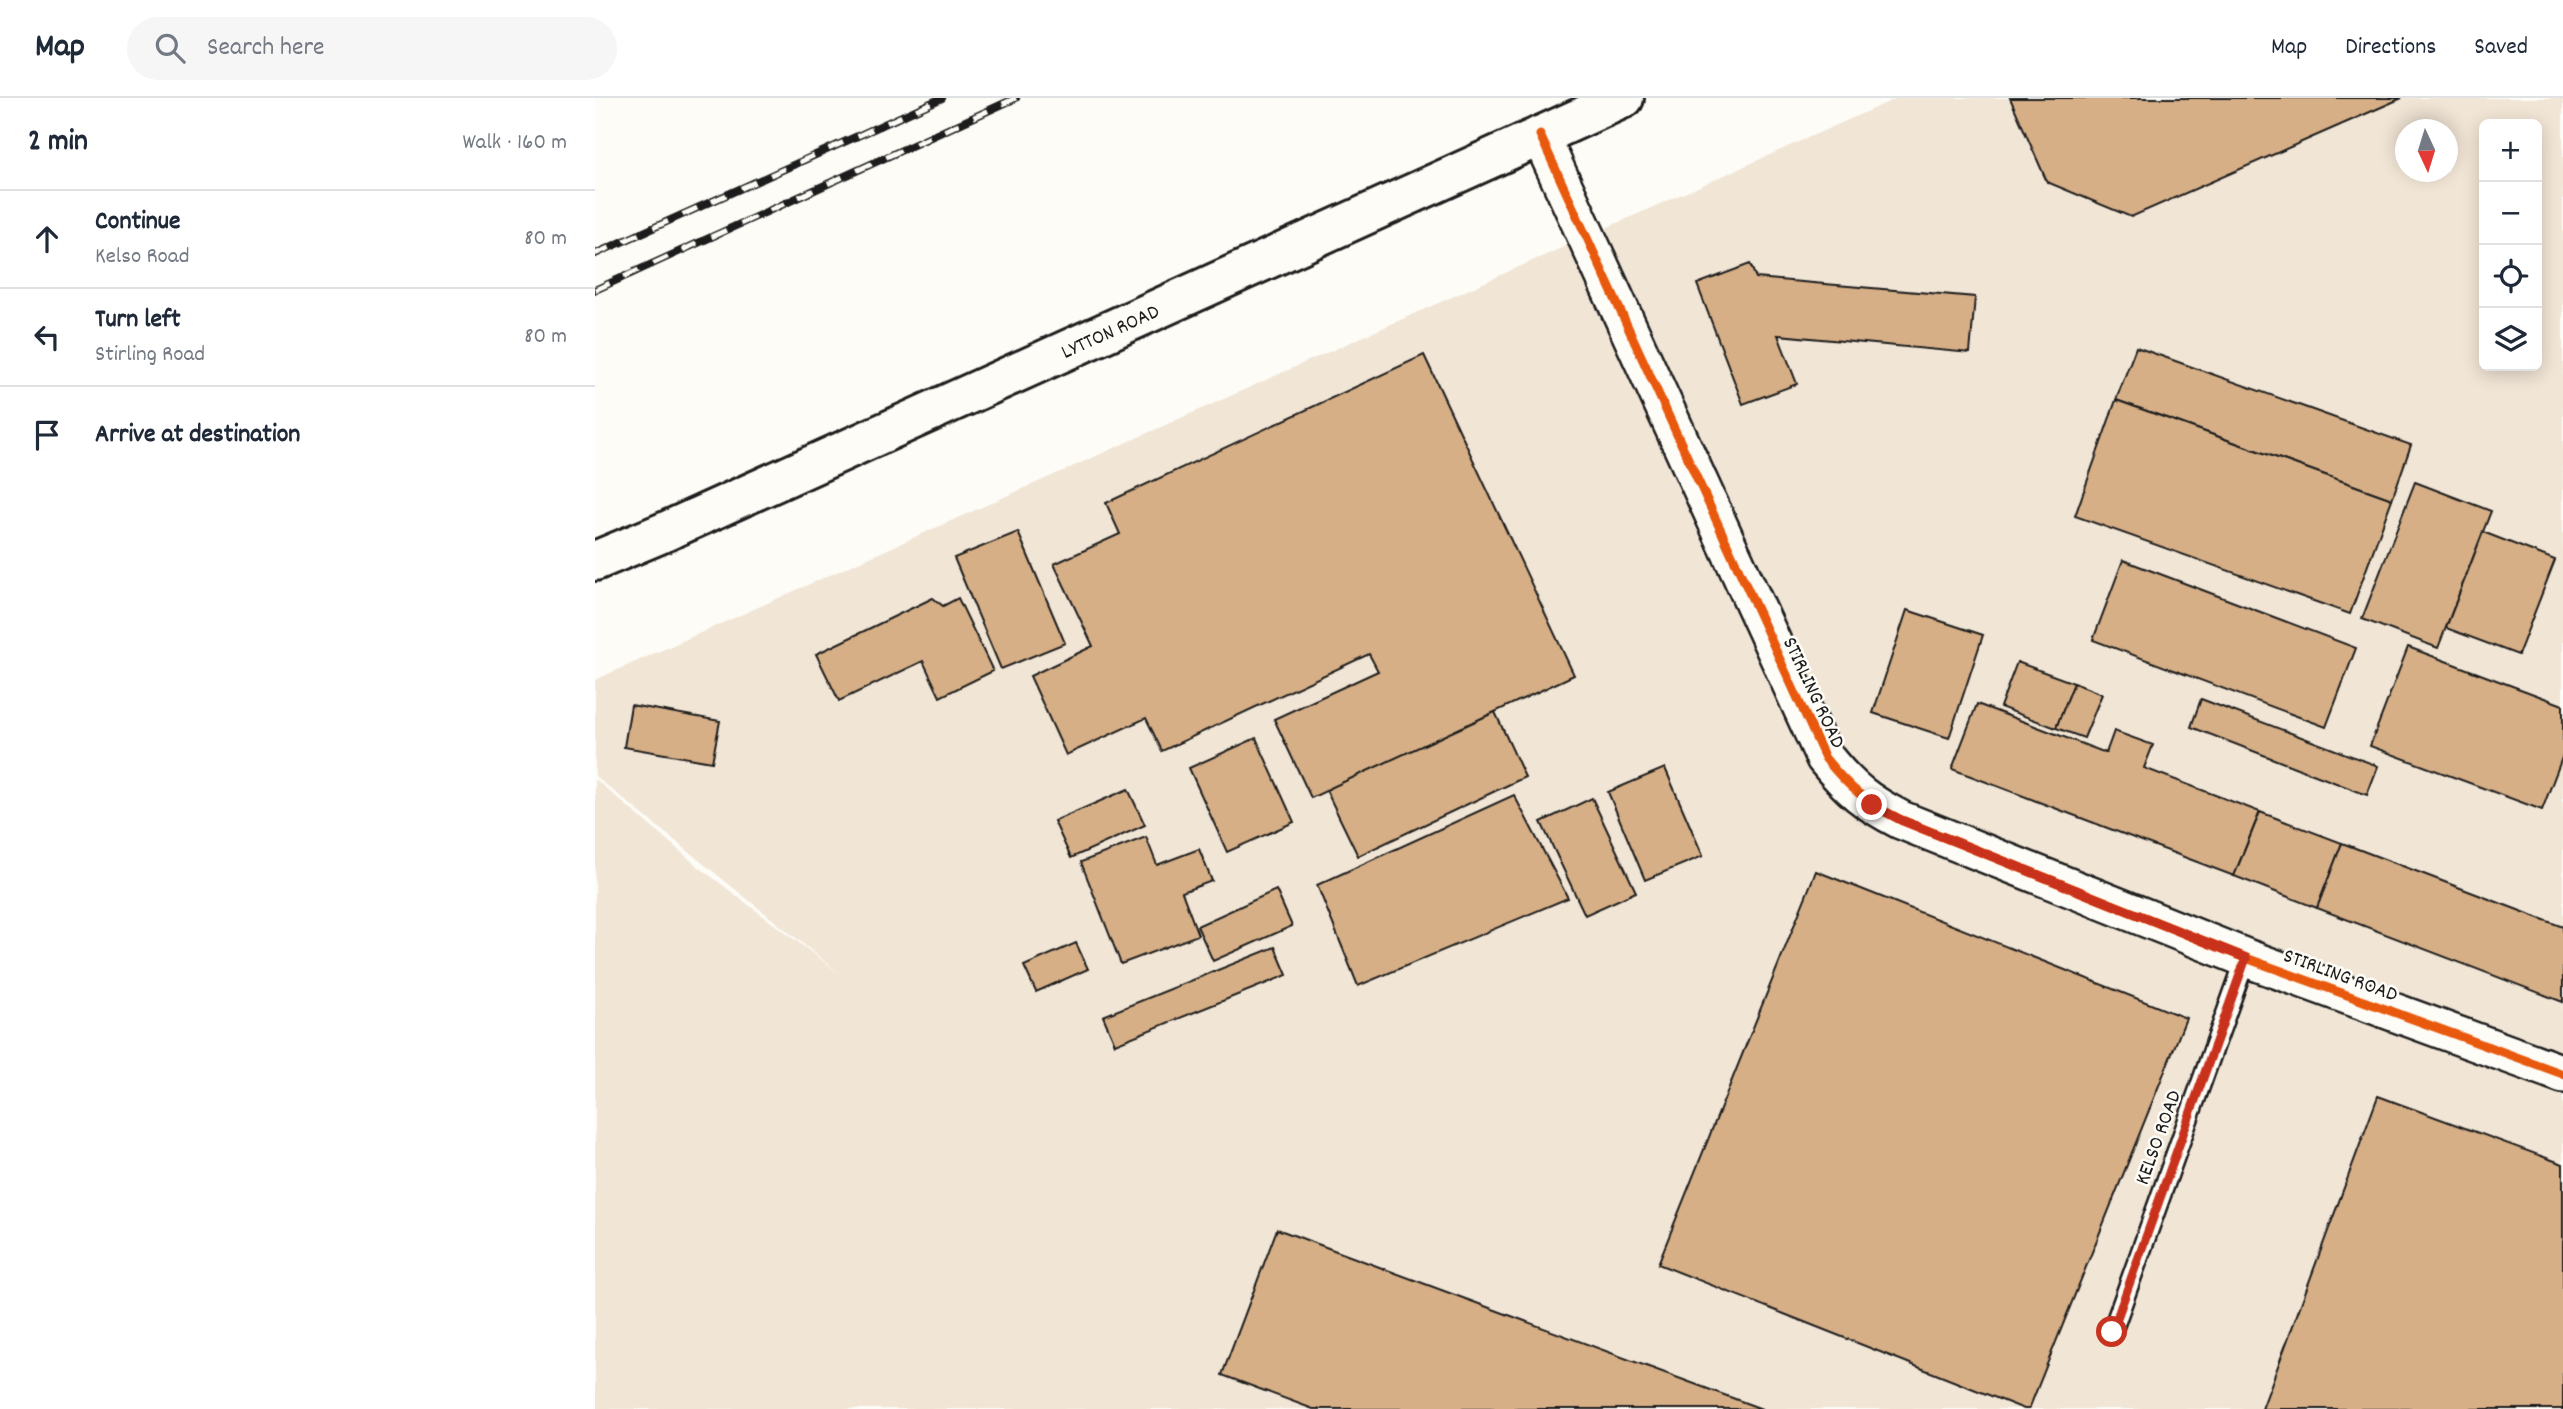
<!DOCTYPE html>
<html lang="en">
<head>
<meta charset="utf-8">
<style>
  :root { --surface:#fff; --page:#f6f6f7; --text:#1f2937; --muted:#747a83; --line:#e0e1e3 }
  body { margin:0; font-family:Dekko,sans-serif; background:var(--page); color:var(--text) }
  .controls { position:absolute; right:21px; top:21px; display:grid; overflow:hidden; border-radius:10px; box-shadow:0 4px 18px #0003 }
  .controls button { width:63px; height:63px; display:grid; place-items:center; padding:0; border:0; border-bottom:2px solid var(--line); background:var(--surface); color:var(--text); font:35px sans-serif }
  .compass { position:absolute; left:1800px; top:21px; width:63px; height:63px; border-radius:50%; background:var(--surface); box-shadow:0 4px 18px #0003; rotate:176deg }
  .stop { position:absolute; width:21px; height:21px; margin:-16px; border:5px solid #c8321e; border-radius:50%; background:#fff }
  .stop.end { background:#c8321e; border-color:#fff; box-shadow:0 2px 7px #0008 }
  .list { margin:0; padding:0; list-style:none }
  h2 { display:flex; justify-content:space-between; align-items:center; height:91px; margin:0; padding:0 28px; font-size:30px }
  h2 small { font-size:23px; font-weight:400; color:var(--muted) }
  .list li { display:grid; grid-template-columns:46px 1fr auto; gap:21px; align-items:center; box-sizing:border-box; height:98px; padding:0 28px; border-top:2px solid var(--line) }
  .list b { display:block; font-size:26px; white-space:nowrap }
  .list p { margin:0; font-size:23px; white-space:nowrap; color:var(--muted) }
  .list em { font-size:23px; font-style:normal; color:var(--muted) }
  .icon { flex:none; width:38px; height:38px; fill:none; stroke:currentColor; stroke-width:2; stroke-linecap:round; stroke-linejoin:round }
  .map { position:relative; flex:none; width:1968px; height:1311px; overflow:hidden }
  header { display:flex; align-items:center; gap:42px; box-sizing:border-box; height:98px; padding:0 35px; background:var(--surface); border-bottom:2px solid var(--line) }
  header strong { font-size:33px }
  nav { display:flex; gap:38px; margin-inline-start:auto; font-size:24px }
  .search { width:490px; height:63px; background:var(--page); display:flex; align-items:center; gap:18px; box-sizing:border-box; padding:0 24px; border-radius:38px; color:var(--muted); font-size:26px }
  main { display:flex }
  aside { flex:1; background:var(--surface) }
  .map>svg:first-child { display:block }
  .built { fill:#f1e5d5; fill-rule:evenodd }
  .building { fill:#d6af87; stroke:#1c1c1c; stroke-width:2 }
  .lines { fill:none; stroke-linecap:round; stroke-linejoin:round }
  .lane-casing { stroke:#1c1c1c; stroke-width:23 }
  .street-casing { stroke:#1c1c1c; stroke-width:42 }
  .secondary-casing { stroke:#1c1c1c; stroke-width:44 }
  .lane { stroke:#fdfcf7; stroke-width:18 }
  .street { stroke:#fdfcf7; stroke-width:37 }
  .secondary { stroke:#fdfcf7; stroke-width:38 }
  .rail-casing { stroke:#1c1c1c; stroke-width:8 }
  .rail { stroke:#fdfcf7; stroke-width:5; stroke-dasharray:16; stroke-linecap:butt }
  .cycleway-casing { stroke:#fdfcf7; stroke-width:13 }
  .cycleway { stroke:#e8590c; stroke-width:9 }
  .route { stroke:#c8321e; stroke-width:9 }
  .labels { text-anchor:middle; stroke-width:5; stroke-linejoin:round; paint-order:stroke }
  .street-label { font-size:21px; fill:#1c1c1c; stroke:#fdfcf7 }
</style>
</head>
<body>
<header>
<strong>Map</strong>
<div class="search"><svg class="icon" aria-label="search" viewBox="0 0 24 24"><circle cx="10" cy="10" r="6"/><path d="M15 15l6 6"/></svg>Search here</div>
<nav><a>Map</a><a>Directions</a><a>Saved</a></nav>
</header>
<main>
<aside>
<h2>2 min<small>Walk · 160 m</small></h2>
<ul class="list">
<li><svg class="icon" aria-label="ahead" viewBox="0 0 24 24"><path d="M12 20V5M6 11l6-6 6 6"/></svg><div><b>Continue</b><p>Kelso Road</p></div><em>80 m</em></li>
<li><svg class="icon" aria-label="left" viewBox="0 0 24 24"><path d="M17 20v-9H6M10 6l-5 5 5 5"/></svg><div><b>Turn left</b><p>Stirling Road</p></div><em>80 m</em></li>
<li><svg class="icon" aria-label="arrive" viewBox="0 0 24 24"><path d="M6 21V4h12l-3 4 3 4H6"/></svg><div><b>Arrive at destination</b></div></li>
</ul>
</aside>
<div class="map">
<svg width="1968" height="1311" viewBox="0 0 1968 1311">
  <rect width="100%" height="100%" fill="#fdfcf7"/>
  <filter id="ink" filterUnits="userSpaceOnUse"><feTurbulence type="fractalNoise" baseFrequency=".0143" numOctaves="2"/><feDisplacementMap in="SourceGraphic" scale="14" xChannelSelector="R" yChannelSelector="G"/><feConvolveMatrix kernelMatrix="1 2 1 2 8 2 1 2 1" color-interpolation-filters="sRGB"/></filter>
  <g filter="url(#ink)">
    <path class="built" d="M 1302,0 L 1968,0 L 1968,1311 L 0,1311 L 0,681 L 105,770 L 249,879 L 0,678 L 0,582 ZM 1889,26 L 1942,26 L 1942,268 L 1889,268 ZM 1811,32 L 1853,32 L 1853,74 L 1811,74 Z"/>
    <g class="building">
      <path d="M 1415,0 L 1807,0 L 1536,119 L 1452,84 Z"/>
      <path d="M 1155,166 L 1161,180 L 1380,199 L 1375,255 L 1183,237 L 1202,286 L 1148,306 L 1102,186 Z"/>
      <path d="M 1541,249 L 1816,347 L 1797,401 L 1521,302 Z"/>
      <path d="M 829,257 L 979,577 L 716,700 L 679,621 L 783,573 L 774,556 L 567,653 L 551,620 L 471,657 L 435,578 L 498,548 L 459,466 L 525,436 L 511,405 Z"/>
      <path d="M 1521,302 L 1797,401 L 1755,516 L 1480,418 Z"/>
      <path d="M 1820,384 L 1896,413 L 1843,550 L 1767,521 Z"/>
      <path d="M 423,434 L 470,545 L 406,571 L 359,460 Z"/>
      <path d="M 1888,434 L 1960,462 L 1923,557 L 1851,530 Z"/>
      <path d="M 1528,462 L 1761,550 L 1731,629 L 1498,542 Z"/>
      <path d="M 338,500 L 348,508 L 363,500 L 398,573 L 345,599 L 328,563 L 244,603 L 221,556 Z"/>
      <path d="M 1312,512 L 1388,537 L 1354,640 L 1278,615 Z"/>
      <path d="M 1813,549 L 1968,607 L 1968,657 L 1947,712 L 1775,648 Z"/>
      <path d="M 1422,564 L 1479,585 L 1461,630 L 1405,609 Z"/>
      <path d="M 1479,585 L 1507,596 L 1489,640 L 1461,630 Z"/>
      <path d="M 1606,601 L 1783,668 L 1772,697 L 1596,629 Z"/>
      <path d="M 1382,606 L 1511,655 L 1519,633 L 1558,647 L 1549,670 L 1665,714 L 1639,778 L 1357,671 Z"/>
      <path d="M 36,607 L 125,623 L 117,664 L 29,649 Z"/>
      <path d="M 900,614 L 930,679 L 763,758 L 731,692 Z"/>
      <path d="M 661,640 L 699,724 L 632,754 L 594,670 Z"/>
      <path d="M 1070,670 L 1108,758 L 1050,782 L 1013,694 Z"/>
      <path d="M 533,691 L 550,727 L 476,760 L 459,723 Z"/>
      <path d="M 919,697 L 973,800 L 763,888 L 722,787 Z"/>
      <path d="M 997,700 L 1041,794 L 990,817 L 946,724 Z"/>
      <path d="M 1665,714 L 1747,745 L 1722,810 L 1639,778 Z"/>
      <path d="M 551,739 L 562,767 L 604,751 L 617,783 L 587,794 L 603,837 L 526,866 L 486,764 Z"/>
      <path d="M 1747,745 L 1968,829 L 1968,904 L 1722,810 Z"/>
      <path d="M 1221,773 L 1591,920 L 1434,1311 L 1429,1311 L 1063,1166 Z"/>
      <path d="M 681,792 L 697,828 L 618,863 L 602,828 Z"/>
      <path d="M 481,845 L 493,871 L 441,894 L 429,868 Z"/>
      <path d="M 680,849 L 692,877 L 520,946 L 508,918 Z"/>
      <path d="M 1783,998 L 1968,1066 L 1968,1311 L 1667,1311 Z"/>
      <path d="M 682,1131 L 1167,1311 L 718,1311 L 627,1277 Z"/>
    </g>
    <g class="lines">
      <g class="lane-casing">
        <path id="lane" d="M 1517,1234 L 1651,860"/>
      </g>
      <g class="street-casing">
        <path id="street" d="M 945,37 L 1230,660 C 1255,691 1271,704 1306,722 L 1651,860 L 1968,976"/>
      </g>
      <g class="secondary-casing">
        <g id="secondary">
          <path id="s1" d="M 0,463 L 67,435 L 1029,0"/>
        </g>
      </g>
      <use href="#lane" class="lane"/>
      <use href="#street" class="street"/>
      <use href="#secondary" class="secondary"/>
      <g class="rail-casing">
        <g id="rail">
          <path d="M 0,156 L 347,0"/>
          <path d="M 0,192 L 421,0"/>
        </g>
      </g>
      <use href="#rail" class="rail"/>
      <g class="cycleway-casing">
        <path id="cycleway" d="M 945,37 L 1230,660 C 1255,691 1271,704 1306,722 L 1651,860 L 1968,976"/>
      </g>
      <use href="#cycleway" class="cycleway"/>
    </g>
  </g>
  <g class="lines" filter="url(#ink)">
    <path class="route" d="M 1277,707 L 1306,722 L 1651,860 L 1517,1234"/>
  </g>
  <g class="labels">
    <g class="street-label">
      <text dy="7" stroke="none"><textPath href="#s1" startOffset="564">LYTTON ROAD</textPath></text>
      <text transform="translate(1220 594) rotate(65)" y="7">STIRLING ROAD</text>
      <text transform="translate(1746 876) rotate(20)" y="7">STIRLING ROAD</text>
      <text transform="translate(1562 1039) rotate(-70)" y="7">KELSO ROAD</text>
    </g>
  </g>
</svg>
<div class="controls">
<button>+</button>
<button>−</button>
<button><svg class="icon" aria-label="locate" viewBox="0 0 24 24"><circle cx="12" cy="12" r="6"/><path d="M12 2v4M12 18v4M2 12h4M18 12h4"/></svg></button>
<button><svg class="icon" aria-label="layers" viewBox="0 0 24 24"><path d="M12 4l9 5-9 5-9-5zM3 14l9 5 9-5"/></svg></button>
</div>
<svg class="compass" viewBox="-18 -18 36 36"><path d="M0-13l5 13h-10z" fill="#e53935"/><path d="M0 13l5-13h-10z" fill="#747a83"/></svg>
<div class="stop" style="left:1517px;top:1234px"></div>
<div class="stop end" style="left:1277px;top:707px"></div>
</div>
</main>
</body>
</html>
